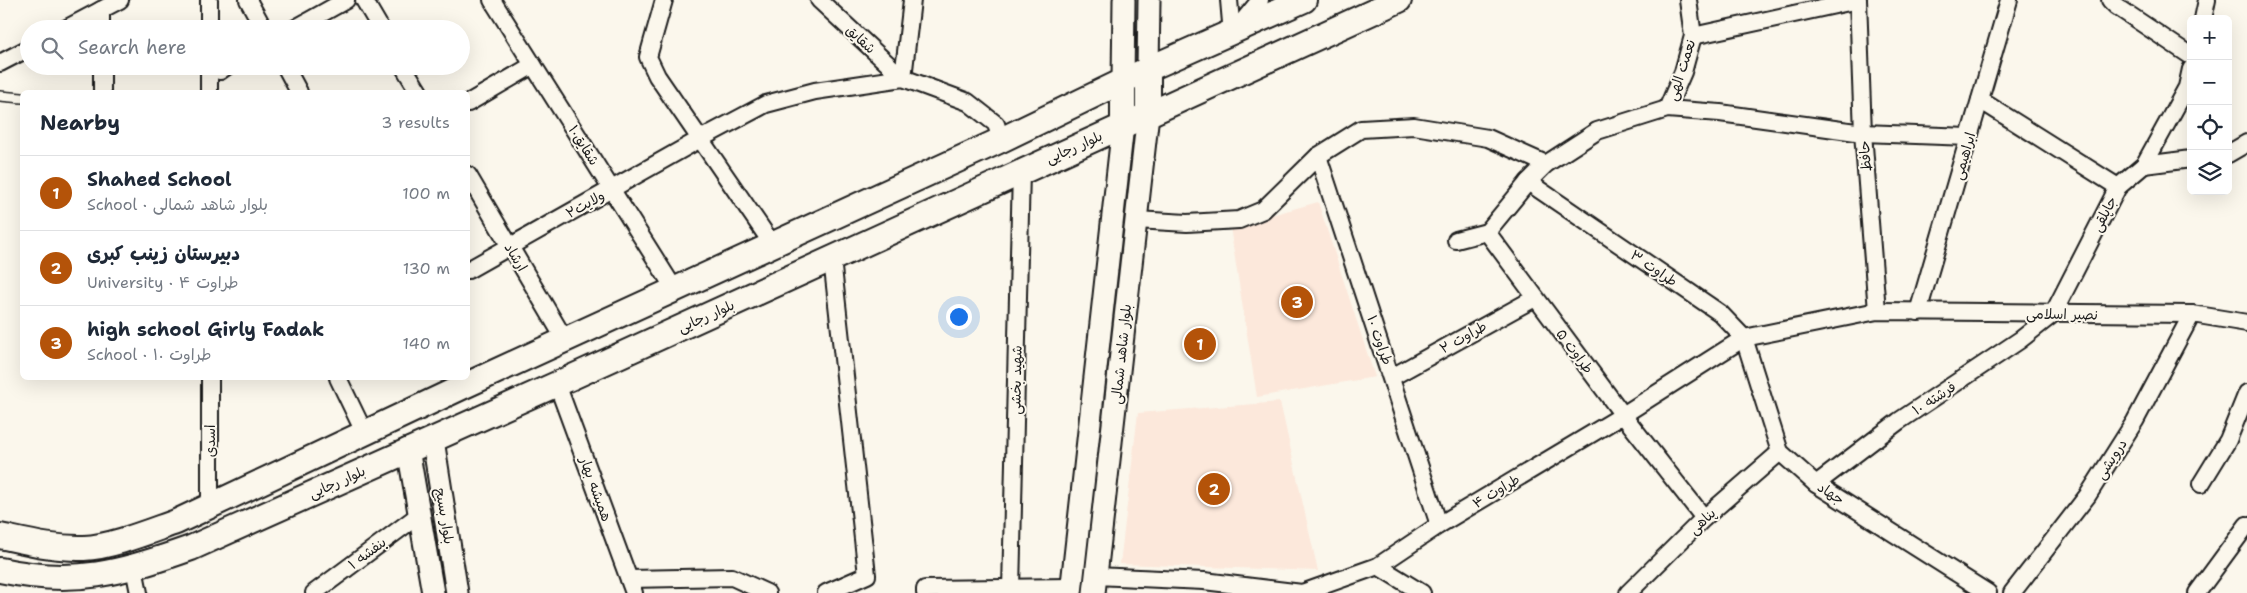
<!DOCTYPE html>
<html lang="en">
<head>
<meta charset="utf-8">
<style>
  :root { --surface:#fff; --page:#f2f2f3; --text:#1f2937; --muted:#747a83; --line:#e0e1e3; --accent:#b45309 }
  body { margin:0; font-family:"Shantell Sans","Playpen Sans Arabic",sans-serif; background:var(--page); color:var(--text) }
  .controls { position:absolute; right:15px; top:15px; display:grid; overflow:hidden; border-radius:8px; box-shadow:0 5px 20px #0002 }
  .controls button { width:45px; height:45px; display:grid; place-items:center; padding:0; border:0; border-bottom:1px solid var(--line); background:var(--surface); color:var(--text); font:25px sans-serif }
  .you { position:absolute; left:958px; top:316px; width:18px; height:18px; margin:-12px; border:4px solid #fff; border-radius:50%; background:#1a73e8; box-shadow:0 0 0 8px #1a73e833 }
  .badge { display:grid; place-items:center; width:32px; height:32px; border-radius:50%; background:var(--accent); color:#fff; font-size:16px; font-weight:700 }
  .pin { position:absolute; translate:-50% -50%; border:2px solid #fff; box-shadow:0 1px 5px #0006 }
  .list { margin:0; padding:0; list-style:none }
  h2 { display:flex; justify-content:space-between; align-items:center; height:65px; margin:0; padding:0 20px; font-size:21px }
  h2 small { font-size:16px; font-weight:400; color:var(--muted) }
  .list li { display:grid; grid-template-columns:32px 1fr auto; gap:15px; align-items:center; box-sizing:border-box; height:75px; padding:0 20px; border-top:1px solid var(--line) }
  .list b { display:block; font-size:19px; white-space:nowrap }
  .list p { margin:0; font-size:16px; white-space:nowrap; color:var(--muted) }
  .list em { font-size:16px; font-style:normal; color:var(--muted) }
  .icon { flex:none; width:28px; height:28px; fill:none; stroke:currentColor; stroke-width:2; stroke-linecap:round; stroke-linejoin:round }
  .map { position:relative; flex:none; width:2247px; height:593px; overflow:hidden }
  .search { position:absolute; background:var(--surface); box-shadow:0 5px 20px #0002; left:20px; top:20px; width:450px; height:55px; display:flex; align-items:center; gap:12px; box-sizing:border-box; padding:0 18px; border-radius:28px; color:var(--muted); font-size:19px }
  .panel { position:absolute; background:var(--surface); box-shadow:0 5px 20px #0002; left:20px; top:90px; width:450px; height:290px; border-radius:8px }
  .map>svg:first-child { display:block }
  .built { fill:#fce8db }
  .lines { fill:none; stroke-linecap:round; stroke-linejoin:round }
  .service-casing { stroke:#1c1c1c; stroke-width:12 }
  .minor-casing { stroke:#1c1c1c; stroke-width:20 }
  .tertiary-casing { stroke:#1c1c1c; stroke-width:25 }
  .secondary-casing { stroke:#1c1c1c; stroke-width:28 }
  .service { stroke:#fbf7ec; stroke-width:9 }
  .minor { stroke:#fbf7ec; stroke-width:16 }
  .tertiary { stroke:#fbf7ec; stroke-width:21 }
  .secondary { stroke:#fbf7ec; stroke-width:24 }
  .labels { text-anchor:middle; stroke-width:4; stroke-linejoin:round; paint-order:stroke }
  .street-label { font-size:14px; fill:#1c1c1c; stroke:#fbf7ec }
</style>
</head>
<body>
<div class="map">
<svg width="2247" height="593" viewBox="0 0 2247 593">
  <rect width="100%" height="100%" fill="#fbf7ec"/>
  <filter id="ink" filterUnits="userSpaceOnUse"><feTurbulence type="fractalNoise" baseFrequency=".02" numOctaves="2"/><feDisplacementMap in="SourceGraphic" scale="10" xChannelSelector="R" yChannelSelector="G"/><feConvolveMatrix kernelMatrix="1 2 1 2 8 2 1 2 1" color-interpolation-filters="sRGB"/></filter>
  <g filter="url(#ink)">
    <g class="built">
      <path d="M 1318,202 L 1375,377 L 1257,397 L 1230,227 Z"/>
      <path d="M 1280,402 L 1318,571 L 1120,564 L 1138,413 Z"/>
    </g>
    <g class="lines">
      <g class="service-casing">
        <path id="service" d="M 0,96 L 22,98"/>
      </g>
      <g class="minor-casing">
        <g id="minor">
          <path d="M 209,0 L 209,29"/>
          <path d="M 248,0 L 264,29"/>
          <path d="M 364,0 L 381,29"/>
          <path d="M 492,0 L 675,290"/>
          <path d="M 664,0 L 648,57 L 657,76 L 773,245"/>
          <path d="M 819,0 L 903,78"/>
          <path d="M 1229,0 L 1232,34"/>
          <path d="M 1858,0 L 1863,133 L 1877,311"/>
          <path d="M 2110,0 L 2116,6 L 2191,56"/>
          <path d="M 101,10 L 101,29"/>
          <path d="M 2203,19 L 2207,0"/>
          <path d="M 1238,27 L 1260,0"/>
          <path d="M 65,29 L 120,0"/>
          <path d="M 294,29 L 346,0"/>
          <path d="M 1693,36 L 1858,0"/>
          <path d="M 0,63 L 29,48"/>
          <path d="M 102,66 L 102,92"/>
          <path d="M 209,66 L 209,92"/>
          <path d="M 285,66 L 299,92"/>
          <path d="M 403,66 L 419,92"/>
          <path d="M 220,71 L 227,66"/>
          <path d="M 903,78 L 912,0"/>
          <path d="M 1980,100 L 2118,187"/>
          <path d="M 468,103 L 533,65"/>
          <path d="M 1667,109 L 1683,72 L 1693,36 L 1688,0"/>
          <path d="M 1969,137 L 1863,133 L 1720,113 L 1667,109 L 1597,131 L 1546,164 L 1528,182 L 1720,313 L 1744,338 L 1780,452 L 1816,484 L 1988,593"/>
          <path d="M 2228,154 L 2247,143"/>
          <path d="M 1318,156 L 1439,525"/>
          <path d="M 2144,165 L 2191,159"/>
          <path d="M 468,175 L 565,340"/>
          <path d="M 1528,182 L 1487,232 L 1623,415 L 1704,518"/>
          <path d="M 1136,220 L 1187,223 L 1239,220 L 1263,210 L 1318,156 L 1361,129 L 1414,126 L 1488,138 L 1546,164"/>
          <path d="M 1456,240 L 1487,232"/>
          <path d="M 468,270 L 702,138 L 766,104 L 815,91 L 903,78 L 968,102 L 996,124 L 1001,140"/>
          <path d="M 1918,312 L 2009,0"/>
          <path d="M 1392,377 L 1535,298"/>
          <path d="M 210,378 L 210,505"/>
          <path d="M 338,378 L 365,434"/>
          <path d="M 557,384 L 634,593"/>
          <path d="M 1816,484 L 1899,421 L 2020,340 L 2053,314 L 2118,187 L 2144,165 L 2187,87 L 2191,69"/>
          <path d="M 2201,484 L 2228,440 L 2247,393"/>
          <path d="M 1378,566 L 1422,593"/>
          <path d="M 134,568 L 139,593"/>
          <path d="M 1096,576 L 1204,581 L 1302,593 L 1378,566 L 1439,525 L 1623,415 L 1744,338 L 1877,311 L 2192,314 L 2247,323"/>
          <path d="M 629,579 L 732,577 L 767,593"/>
          <path d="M 1011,589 L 1021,171"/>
          <path d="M 314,593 L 420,514"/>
          <path d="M 826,593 L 867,575 L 832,259"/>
          <path d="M 925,593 L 925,589 L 1071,587"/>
          <path d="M 1628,593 L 1704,518 L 1780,452"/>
          <path d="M 2012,593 L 2088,495 L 2135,421 L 2192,314"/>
          <path d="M 2197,593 L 2247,525"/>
        </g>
      </g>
      <g class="tertiary-casing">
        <g id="tertiary">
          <path d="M 1148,69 L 1149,0"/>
          <path d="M 1123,81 L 1124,0"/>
          <path d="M 433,440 L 457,593"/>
          <path d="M 408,449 L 433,593"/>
          <path d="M 1071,593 L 1123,125"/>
          <path d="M 1094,593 L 1148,114"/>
        </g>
      </g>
      <g class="secondary-casing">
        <g id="secondary">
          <path d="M 1148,114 L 1148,69"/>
          <path d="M 1123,125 L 1123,81"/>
          <path d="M 0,536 C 28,542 55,549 84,548 C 111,547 150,531 176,522 L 462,387 L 1001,140 L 1148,69 L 1304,0"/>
          <path d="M 0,570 C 75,586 121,573 191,548 L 557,384 L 1399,0"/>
        </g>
      </g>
      <use href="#service" class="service"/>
      <use href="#minor" class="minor"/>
      <use href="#tertiary" class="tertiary"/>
      <use href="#secondary" class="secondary"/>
    </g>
  </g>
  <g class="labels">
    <g class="street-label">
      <text transform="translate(861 39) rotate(43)" y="5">شقایق</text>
      <text transform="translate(1681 70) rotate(-72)" y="5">نعمت الهی</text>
      <text transform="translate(584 145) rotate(58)" y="5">شقایق۱۰</text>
      <text transform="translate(1074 147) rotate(-24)" y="5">بلوار رجایی</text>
      <text transform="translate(1865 156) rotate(-95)" y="5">حافظ</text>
      <text transform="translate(1964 156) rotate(-74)" y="5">ابراهیمی</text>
      <text transform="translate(585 204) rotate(-29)" y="5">ولایت۲</text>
      <text transform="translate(2104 214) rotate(-63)" y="5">جاپلقی</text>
      <text transform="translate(516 257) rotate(59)" y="5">ارشاد</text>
      <text transform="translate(1654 268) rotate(34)" y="5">طراوت ۳</text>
      <text transform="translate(2062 314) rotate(1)" y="5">نصیر اسلامی</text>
      <text transform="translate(706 316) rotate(-24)" y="5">بلوار رجایی</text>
      <text transform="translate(1463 337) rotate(-29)" y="5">طراوت ۲</text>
      <text transform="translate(1380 340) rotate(71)" y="5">طراوت ۱۰</text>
      <text transform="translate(1575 351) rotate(53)" y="5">طراوت ۵</text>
      <text transform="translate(1121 354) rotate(-84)" y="5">بلوار شاهد شمالی</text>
      <text transform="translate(1016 380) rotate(-89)" y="5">شهید بخشی</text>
      <text transform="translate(1934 398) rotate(-33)" y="5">فرشته ۱۰</text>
      <text transform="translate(210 441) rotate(-90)" y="5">اسدی</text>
      <text transform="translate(2111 459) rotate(-57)" y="5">درویشی</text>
      <text transform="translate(337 482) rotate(-24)" y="5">بلوار رجایی</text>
      <text transform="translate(596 489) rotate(70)" y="5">همیشه بهار</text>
      <text transform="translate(1496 491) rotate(-31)" y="5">طراوت ۴</text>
      <text transform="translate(1831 493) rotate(33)" y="5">جهاد</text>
      <text transform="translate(445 516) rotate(81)" y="5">بلوار بسیج</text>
      <text transform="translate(1702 521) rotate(-43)" y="5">پناهی</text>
      <text transform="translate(367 553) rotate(-37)" y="5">بنفشه ۱</text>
    </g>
  </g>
</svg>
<div class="controls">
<button>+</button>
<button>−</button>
<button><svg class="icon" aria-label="locate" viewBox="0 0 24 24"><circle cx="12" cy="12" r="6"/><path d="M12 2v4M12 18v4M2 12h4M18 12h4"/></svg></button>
<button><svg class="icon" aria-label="layers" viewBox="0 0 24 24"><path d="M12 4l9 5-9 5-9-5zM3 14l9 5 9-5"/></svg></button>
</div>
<div class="you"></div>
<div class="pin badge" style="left:1200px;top:344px">1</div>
<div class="pin badge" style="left:1214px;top:489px">2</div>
<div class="pin badge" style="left:1297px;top:302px">3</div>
<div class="search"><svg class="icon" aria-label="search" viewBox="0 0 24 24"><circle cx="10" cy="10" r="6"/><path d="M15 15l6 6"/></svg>Search here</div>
<section class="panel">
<h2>Nearby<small>3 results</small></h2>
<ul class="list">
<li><span class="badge">1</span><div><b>Shahed School</b><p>School · بلوار شاهد شمالی</p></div><em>100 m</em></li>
<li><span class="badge">2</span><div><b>دبیرستان زینب کبری</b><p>University · طراوت ۴</p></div><em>130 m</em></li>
<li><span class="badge">3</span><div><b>high school Girly Fadak</b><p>School · طراوت ۱۰</p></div><em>140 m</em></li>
</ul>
</section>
</div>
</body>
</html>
